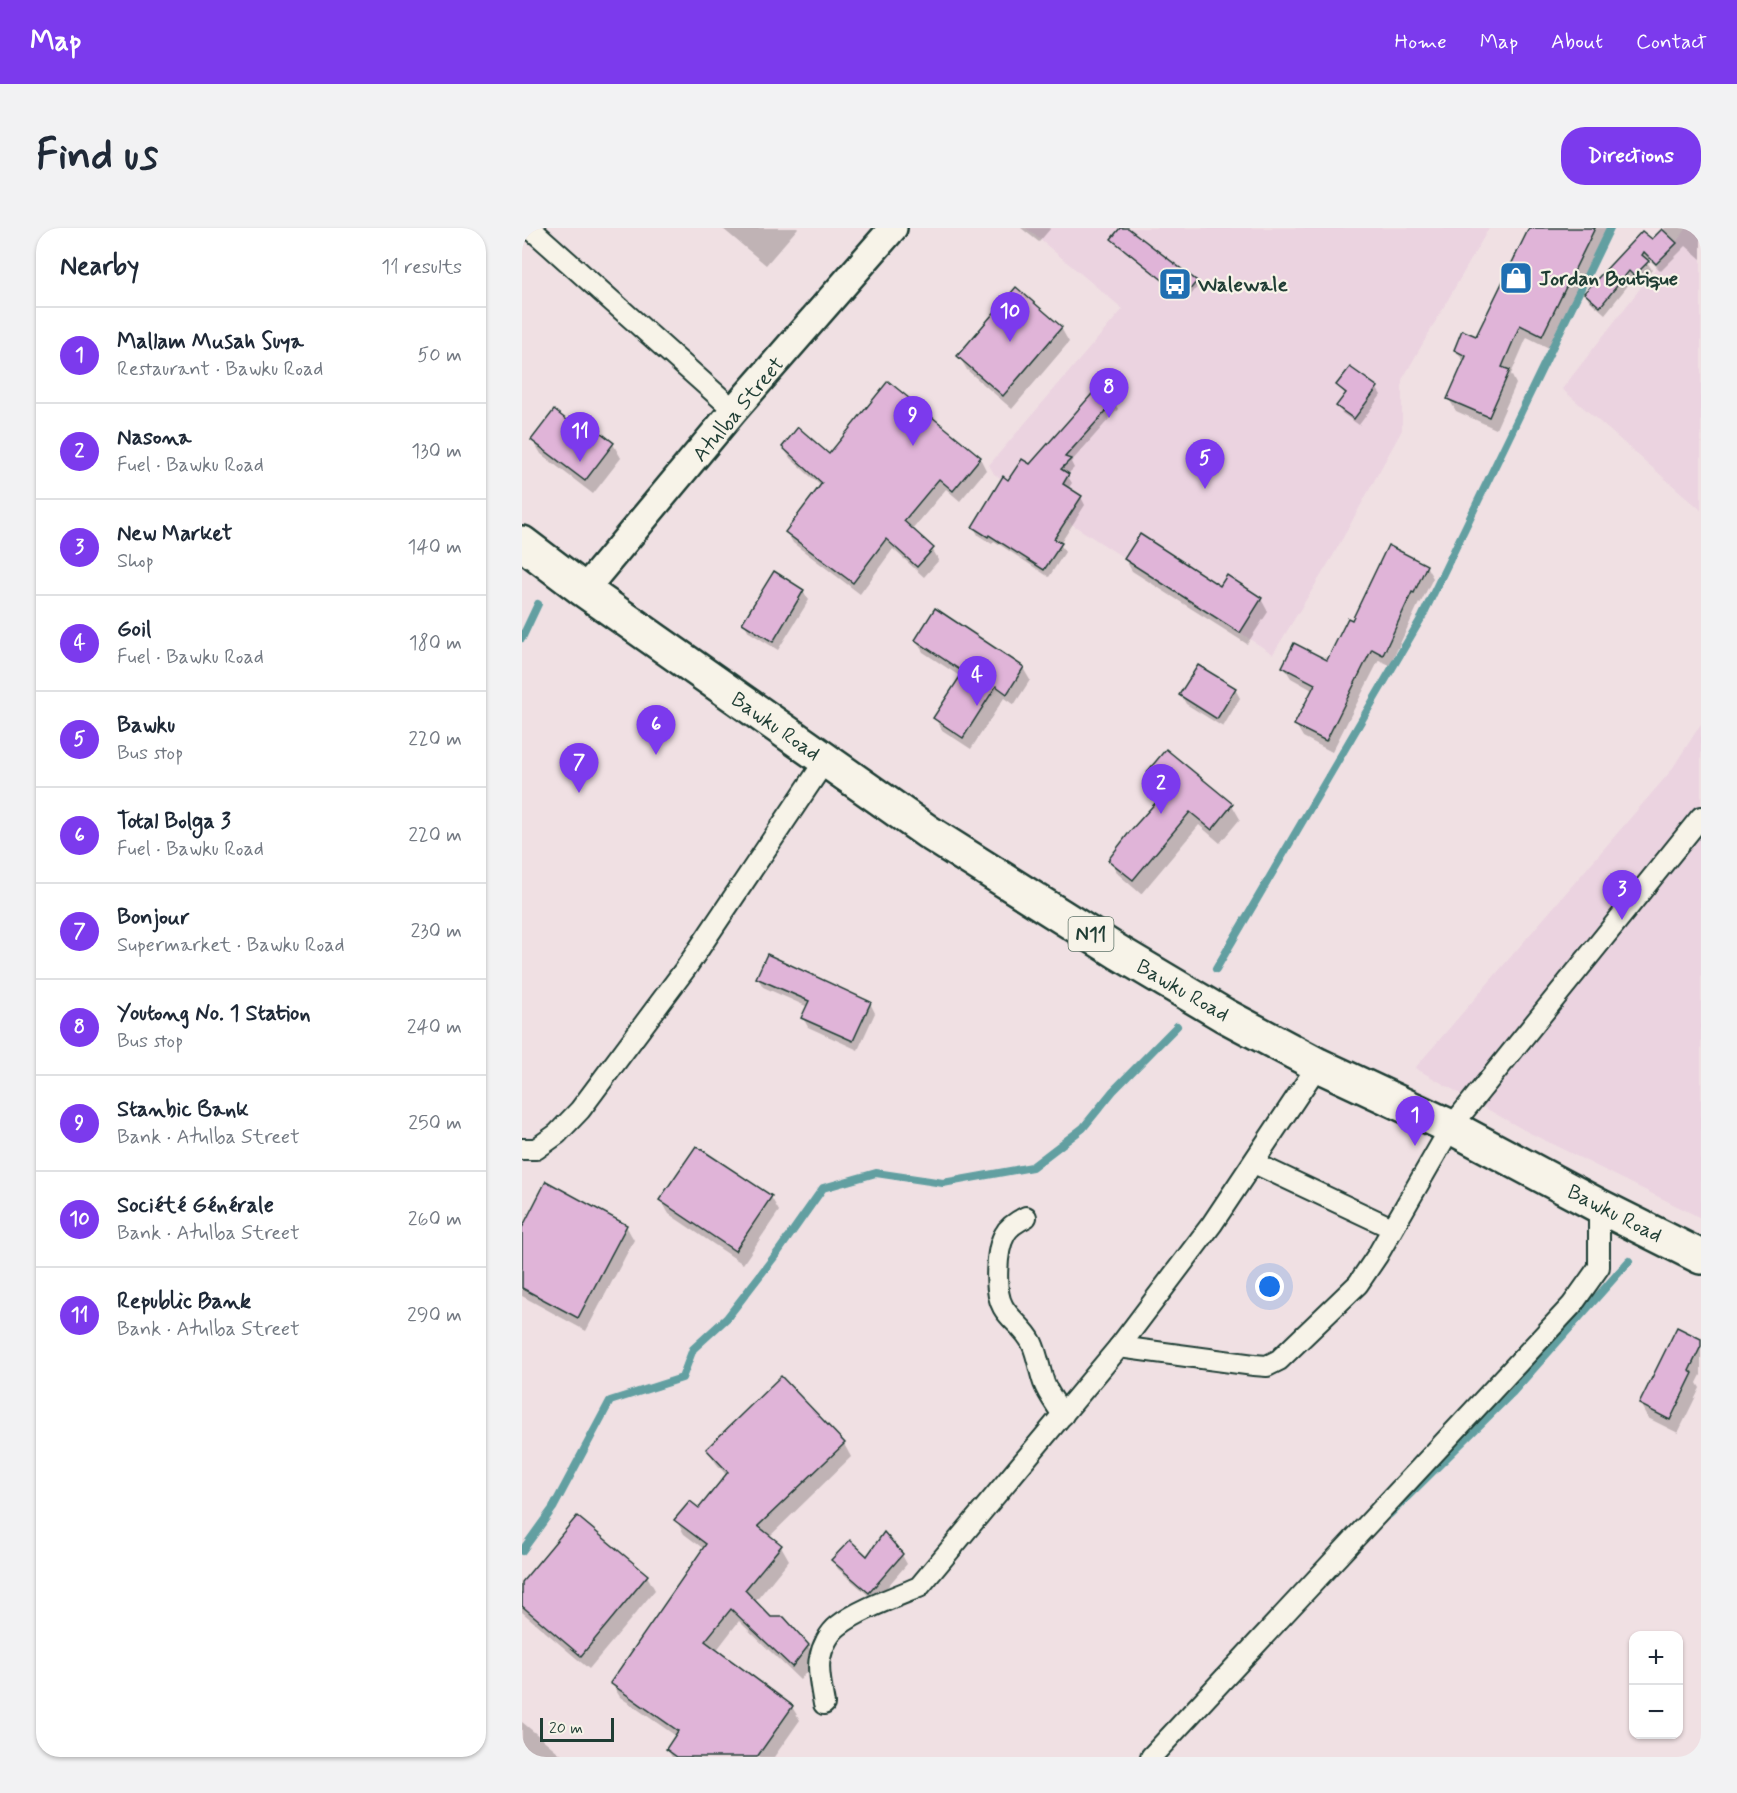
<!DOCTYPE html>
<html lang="en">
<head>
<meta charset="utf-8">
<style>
  :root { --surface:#fff; --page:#f2f2f3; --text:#1f2937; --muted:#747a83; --line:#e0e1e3; --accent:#7c3aed }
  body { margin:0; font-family:Mynerve,sans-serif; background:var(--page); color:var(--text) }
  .controls { position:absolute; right:18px; bottom:18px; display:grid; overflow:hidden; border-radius:12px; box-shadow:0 2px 4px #0004 }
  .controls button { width:54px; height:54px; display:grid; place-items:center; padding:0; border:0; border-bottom:2px solid var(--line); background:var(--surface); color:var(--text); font:30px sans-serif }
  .scale { position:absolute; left:18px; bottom:15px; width:74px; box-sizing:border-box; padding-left:6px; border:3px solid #1f3d34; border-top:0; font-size:16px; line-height:21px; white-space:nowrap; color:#1f3d34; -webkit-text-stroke:4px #f7f3e8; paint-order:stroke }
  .you { position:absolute; left:748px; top:1059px; width:21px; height:21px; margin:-15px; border:4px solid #fff; border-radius:50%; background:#1a73e8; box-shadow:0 0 0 9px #1a73e833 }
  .badge { display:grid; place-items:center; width:39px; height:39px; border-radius:50%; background:var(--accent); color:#fff; font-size:20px; font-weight:700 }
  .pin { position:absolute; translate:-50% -50px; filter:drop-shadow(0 2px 3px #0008) }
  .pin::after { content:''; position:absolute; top:32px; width:21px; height:18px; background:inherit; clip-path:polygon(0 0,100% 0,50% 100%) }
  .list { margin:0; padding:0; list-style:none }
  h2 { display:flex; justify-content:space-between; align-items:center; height:78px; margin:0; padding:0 24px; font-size:26px }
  h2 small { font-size:20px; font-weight:400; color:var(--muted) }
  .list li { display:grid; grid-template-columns:39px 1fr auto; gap:18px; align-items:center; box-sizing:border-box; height:96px; padding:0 24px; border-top:2px solid var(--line) }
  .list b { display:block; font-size:22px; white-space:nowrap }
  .list p { margin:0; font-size:20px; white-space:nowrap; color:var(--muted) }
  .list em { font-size:20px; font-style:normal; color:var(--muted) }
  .map { position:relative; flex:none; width:1179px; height:1529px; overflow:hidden; border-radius:24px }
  header { display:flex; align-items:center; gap:36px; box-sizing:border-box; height:84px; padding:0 30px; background:var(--accent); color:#fff }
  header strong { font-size:28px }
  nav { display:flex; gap:33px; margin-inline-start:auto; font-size:21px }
  .intro { display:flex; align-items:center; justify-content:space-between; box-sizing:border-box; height:144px; padding:0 36px }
  h1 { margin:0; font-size:42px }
  .button { padding:15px 27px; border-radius:24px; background:var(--accent); color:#fff; font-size:21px; font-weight:700 }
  main { display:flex; gap:36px; padding:0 36px }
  aside { flex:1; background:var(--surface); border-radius:24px; box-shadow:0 2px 4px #0004 }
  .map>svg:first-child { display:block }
  .built { fill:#ebd3e0 }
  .shadow { fill:#0003 }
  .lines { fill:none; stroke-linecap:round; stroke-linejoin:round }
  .stream { stroke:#629fa1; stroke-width:8 }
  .building { fill:#e0b4d8; stroke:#1f3d34; stroke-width:1.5 }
  .street-casing { stroke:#1f3d34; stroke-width:24 }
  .secondary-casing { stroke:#1f3d34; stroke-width:32 }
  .highway-casing { stroke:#1f3d34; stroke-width:38 }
  .street { stroke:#f7f3e8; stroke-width:20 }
  .secondary { stroke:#f7f3e8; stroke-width:27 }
  .highway { stroke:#f7f3e8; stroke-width:33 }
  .labels { text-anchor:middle; stroke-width:4.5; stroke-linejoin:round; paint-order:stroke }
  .shield { fill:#f7f3e8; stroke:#60746a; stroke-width:1.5 }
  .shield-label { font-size:20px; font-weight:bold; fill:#1f3d34 }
  .poi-label { font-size:21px; font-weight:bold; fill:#1f3d34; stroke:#f7f3e8; text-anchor:start }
  .street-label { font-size:21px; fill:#1f3d34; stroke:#f7f3e8 }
</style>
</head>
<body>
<header>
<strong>Map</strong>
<nav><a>Home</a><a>Map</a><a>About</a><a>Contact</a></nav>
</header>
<div class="intro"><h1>Find us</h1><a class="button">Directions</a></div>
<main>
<aside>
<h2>Nearby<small>11 results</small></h2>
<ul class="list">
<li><span class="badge">1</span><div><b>Mallam Musah Suya</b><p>Restaurant · Bawku Road</p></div><em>50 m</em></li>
<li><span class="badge">2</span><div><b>Nasona</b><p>Fuel · Bawku Road</p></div><em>130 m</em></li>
<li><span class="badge">3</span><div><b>New Market</b><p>Shop</p></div><em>140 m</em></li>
<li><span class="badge">4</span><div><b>Goil</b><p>Fuel · Bawku Road</p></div><em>180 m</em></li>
<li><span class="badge">5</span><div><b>Bawku</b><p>Bus stop</p></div><em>220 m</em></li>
<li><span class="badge">6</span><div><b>Total Bolga 3</b><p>Fuel · Bawku Road</p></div><em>220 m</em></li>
<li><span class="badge">7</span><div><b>Bonjour</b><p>Supermarket · Bawku Road</p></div><em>230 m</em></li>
<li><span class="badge">8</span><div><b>Youtong No. 1 Station</b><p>Bus stop</p></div><em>240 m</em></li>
<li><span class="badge">9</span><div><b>Stanbic Bank</b><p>Bank · Atulba Street</p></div><em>250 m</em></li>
<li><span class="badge">10</span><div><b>Société Générale</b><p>Bank · Atulba Street</p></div><em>260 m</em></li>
<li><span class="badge">11</span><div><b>Republic Bank</b><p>Bank · Atulba Street</p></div><em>290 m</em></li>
</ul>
</aside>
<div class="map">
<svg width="1179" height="1529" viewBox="0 0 1179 1529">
  <rect width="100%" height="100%" fill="#f0e0e3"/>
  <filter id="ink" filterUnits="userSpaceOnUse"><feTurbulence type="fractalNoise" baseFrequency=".0167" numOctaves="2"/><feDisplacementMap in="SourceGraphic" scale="12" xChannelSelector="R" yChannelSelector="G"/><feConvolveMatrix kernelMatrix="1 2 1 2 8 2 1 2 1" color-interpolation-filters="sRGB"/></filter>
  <g filter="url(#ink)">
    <g class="built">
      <path d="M 504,0 L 967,0 L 880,152 L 880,202 L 812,326 L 751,426 L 472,246 L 467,237 L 601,81 Z"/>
      <path d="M 1165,0 L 1179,0 L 1179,282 L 1040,161 Z"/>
      <path d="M 1179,496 L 1179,990 L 1002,902 L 893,840 L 1148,544 Z"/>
    </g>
    <g class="shadow">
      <path d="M 200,0 L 276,0 L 244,37 Z"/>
      <path d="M 499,0 L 529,0 L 517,14 Z"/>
      <path d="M 600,0 L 603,0 L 674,54 L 676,58 L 665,72 L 593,15 L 590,11 Z"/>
      <path d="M 1007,0 L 1086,0 L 1027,120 L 1005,109 L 989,146 L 994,156 L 974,201 L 934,183 L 927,171 L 943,135 L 933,122 L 955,110 Z"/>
      <path d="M 1143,0 L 1176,0 L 1179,2 L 1179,31 L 1164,18 L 1139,43 L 1127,31 L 1125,34 L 1130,42 L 1118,55 L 1112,50 L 1083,86 L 1068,73 L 1063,66 L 1130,14 Z"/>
      <path d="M 494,61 L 539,100 L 547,114 L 490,181 L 445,142 L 437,128 Z"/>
      <path d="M 816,157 L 855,161 L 859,167 L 837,197 L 820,185 L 816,178 L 824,167 Z"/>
      <path d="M 592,174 L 596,181 L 549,234 L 552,240 L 545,247 L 550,255 L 546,261 L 559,269 L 563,277 L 538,316 L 543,324 L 527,349 L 472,313 L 470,316 L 456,307 L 452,299 L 486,254 Z"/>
      <path d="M 59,205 L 91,216 L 99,230 L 71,266 L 19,226 L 11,212 Z"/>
      <path d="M 261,219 L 307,229 L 458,230 L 464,242 L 438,273 L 424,261 L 390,302 L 410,321 L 417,332 L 402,349 L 371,321 L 338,366 L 271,315 L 265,304 L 299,258 L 268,230 Z"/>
      <path d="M 603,331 L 698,360 L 705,349 L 739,371 L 746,384 L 725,416 L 610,343 Z"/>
      <path d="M 904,338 L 911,350 L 898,376 L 897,375 L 868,437 L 857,432 L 810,524 L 781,509 L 774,497 L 792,463 L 769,450 L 762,439 L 805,434 L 830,394 Z"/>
      <path d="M 252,345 L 281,363 L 287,372 L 256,422 L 227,404 L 222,395 Z"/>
      <path d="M 394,412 L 501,440 L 508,452 L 492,477 L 482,470 L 449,521 L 420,502 L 413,490 L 439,449 L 401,424 Z"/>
      <path d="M 713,461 L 718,470 L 701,499 L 664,476 L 659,467 Z"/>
      <path d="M 627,544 L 710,577 L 718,591 L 698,615 L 677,597 L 619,666 L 596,646 L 588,632 L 644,565 L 635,558 Z"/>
      <path d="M 236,750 L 348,775 L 353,785 L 336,822 L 286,799 L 281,790 L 286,779 L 241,759 Z"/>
      <path d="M 249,969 L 257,983 L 221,1036 L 147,986 L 139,972 Z"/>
      <path d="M 104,998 L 112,1012 L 64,1103 L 0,1068 L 0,1003 Z"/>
      <path d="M 1179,1113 L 1179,1147 L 1175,1155 L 1178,1160 L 1156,1205 L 1126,1190 L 1118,1176 Z"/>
      <path d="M 322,1216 L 329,1229 L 247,1309 L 259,1318 L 267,1332 L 233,1374 L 249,1390 L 261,1390 L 286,1418 L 294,1432 L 278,1452 L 217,1393 L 194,1423 L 270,1479 L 278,1492 L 252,1529 L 150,1529 L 145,1521 L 154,1508 L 98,1469 L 90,1456 L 182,1321 L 162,1306 L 154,1292 L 177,1283 L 205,1248 L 194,1235 L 186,1222 Z"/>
      <path d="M 380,1327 L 385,1336 L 353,1373 L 316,1341 L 311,1332 Z"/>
      <path d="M 125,1348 L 133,1362 L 67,1441 L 0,1384 L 0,1356 Z"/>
      <path d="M 0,1494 L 42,1529 L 0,1529 Z"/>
    </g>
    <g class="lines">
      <g class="stream">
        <path d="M 0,410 L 16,376"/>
        <path d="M 694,741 L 900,389 L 1088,0"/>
        <path d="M 867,1287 L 990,1165 L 1107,1033"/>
        <path d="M 0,1323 L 31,1280 L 88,1173 L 160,1150 L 171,1121 L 205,1090 L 256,1024 L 301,960 L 354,945 L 421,955 L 510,939 L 561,900 L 591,863 L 655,798"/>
      </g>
    </g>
    <g class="building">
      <path d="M 598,0 L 606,0 L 675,53 L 662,69 L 589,11 Z"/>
      <path d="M 1007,0 L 1073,0 L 1020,108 L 998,97 L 980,139 L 988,142 L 967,189 L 925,171 L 944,128 L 932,122 L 940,102 L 954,108 Z"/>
      <path d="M 1140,1 L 1155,15 L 1134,36 L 1122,24 L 1120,27 L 1127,33 L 1112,48 L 1107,43 L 1078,79 L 1062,65 L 1120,3 L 1130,11 Z"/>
      <path d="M 494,59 L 540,99 L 481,168 L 435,128 Z"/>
      <path d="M 828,139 L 856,159 L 832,191 L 814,178 L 824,165 L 814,157 Z"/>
      <path d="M 366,153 L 459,229 L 431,263 L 417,251 L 382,293 L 412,320 L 395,339 L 364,311 L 331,355 L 263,304 L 300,255 L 260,219 L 276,199 L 307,226 Z"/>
      <path d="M 577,158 L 593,173 L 543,229 L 549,231 L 539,241 L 547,246 L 541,256 L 560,268 L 532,311 L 540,315 L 522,342 L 467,307 L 466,309 L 450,299 L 481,248 L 486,252 L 500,231 L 508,236 Z"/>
      <path d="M 32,182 L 58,202 L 65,194 L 92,215 L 63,253 L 9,212 Z"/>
      <path d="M 618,306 L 698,358 L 705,347 L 740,370 L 718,405 L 602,331 Z"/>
      <path d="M 866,317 L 905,337 L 892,365 L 890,364 L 861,427 L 850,421 L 804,513 L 772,497 L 793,456 L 760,439 L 772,415 L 805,432 L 826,390 L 830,392 Z"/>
      <path d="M 252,343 L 282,362 L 251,414 L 220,395 Z"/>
      <path d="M 413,380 L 502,439 L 485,466 L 474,458 L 441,510 L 411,490 L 441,444 L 393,412 Z"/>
      <path d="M 676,437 L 714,460 L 695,491 L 657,467 Z"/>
      <path d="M 644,521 L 711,576 L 690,602 L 668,584 L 611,652 L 586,632 L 609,602 L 646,561 L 625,544 Z"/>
      <path d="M 245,726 L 349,774 L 331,813 L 279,790 L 287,773 L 234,750 Z"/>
      <path d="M 174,918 L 250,968 L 213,1023 L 137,972 Z"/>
      <path d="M 24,953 L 105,997 L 56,1090 L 0,1060 L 0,1000 Z"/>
      <path d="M 1155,1099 L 1179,1111 L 1179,1118 L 1167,1143 L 1171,1145 L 1148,1192 L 1117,1176 Z"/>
      <path d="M 259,1148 L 323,1215 L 236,1298 L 260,1317 L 223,1362 L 249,1389 L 262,1389 L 287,1417 L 270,1439 L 209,1381 L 183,1413 L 271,1478 L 235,1529 L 155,1529 L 144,1521 L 156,1503 L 88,1455 L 184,1316 L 152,1292 L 168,1273 L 177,1280 L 206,1244 L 184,1221 Z"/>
      <path d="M 55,1288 L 126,1347 L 59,1428 L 0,1378 L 0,1354 Z"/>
      <path d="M 362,1304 L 381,1326 L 347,1365 L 309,1332 L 328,1312 L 345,1328 Z"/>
    </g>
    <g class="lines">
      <g class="street-casing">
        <g id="street">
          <path d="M 8,0 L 212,182"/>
          <path d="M 0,921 L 14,921 L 35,906 L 58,882 L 164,740 L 303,533"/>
          <path d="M 732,935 L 870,1000"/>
          <path d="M 504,989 C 496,993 487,998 483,1006 C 474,1021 472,1064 481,1079 C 488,1092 502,1099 510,1115 C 516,1128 517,1141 522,1155 C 526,1166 534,1176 541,1187"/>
          <path d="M 597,1119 L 732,1137 L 745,1138 L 757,1132 L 836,1056 L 855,1028 L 929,899 L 1179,589"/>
          <path d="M 302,1476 C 300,1464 295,1441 298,1430 C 300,1419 307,1405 316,1398 C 336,1382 373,1369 397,1359 L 597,1119 L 690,996 L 796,837"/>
          <path d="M 629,1529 L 1050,1077 L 1077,1039 L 1077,978"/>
        </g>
      </g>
      <g class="secondary-casing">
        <path id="secondary" d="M 62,362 L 212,182 L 371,0"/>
      </g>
      <g class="highway-casing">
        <path id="highway" d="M 0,315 L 62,362 L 406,604 L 596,724 L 702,787 L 796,837 L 929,899 L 1077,978 L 1179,1029"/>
      </g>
      <use href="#street" class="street"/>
      <use href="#secondary" class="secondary"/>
      <use href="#highway" class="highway"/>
    </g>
  </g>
  <defs>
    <g id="shop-square" transform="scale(1.725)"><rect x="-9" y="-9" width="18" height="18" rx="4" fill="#1f6fb2" stroke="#f7f3e8"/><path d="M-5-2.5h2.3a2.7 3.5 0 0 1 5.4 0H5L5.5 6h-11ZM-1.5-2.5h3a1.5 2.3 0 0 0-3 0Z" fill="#fff"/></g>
    <g id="bus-square" transform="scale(1.725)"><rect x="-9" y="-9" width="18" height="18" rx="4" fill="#1f6fb2" stroke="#f7f3e8"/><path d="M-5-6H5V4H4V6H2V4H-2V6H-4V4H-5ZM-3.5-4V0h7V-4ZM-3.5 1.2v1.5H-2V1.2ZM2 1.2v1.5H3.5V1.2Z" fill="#fff"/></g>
  </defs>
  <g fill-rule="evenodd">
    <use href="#shop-square" x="994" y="50"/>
    <use href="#bus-square" x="653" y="56"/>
  </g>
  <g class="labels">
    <rect class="shield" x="546.5" y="689" width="45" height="34" rx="4.5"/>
    <g class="shield-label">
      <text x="569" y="713">N11</text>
    </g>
    <g class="poi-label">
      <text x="1017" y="57">Jordan Boutique</text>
      <text x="676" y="63">Walewale</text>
    </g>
    <g class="street-label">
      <text transform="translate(216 181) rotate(-50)" y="7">Atulba Street</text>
      <text transform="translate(254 498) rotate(35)" y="7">Bawku Road</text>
      <text transform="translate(661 762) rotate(30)" y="7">Bawku Road</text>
      <text transform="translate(1093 985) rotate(27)" y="7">Bawku Road</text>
    </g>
  </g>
</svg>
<div class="controls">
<button>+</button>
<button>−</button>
</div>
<div class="scale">20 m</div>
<div class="you"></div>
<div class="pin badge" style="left:893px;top:918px">1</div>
<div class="pin badge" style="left:639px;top:586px">2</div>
<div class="pin badge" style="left:1100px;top:692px">3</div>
<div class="pin badge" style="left:455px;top:478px">4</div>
<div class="pin badge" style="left:683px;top:261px">5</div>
<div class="pin badge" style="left:134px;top:527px">6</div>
<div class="pin badge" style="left:57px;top:565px">7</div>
<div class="pin badge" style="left:587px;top:190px">8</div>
<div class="pin badge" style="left:391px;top:218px">9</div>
<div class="pin badge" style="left:488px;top:114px">10</div>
<div class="pin badge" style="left:58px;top:234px">11</div>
</div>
</main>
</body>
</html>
